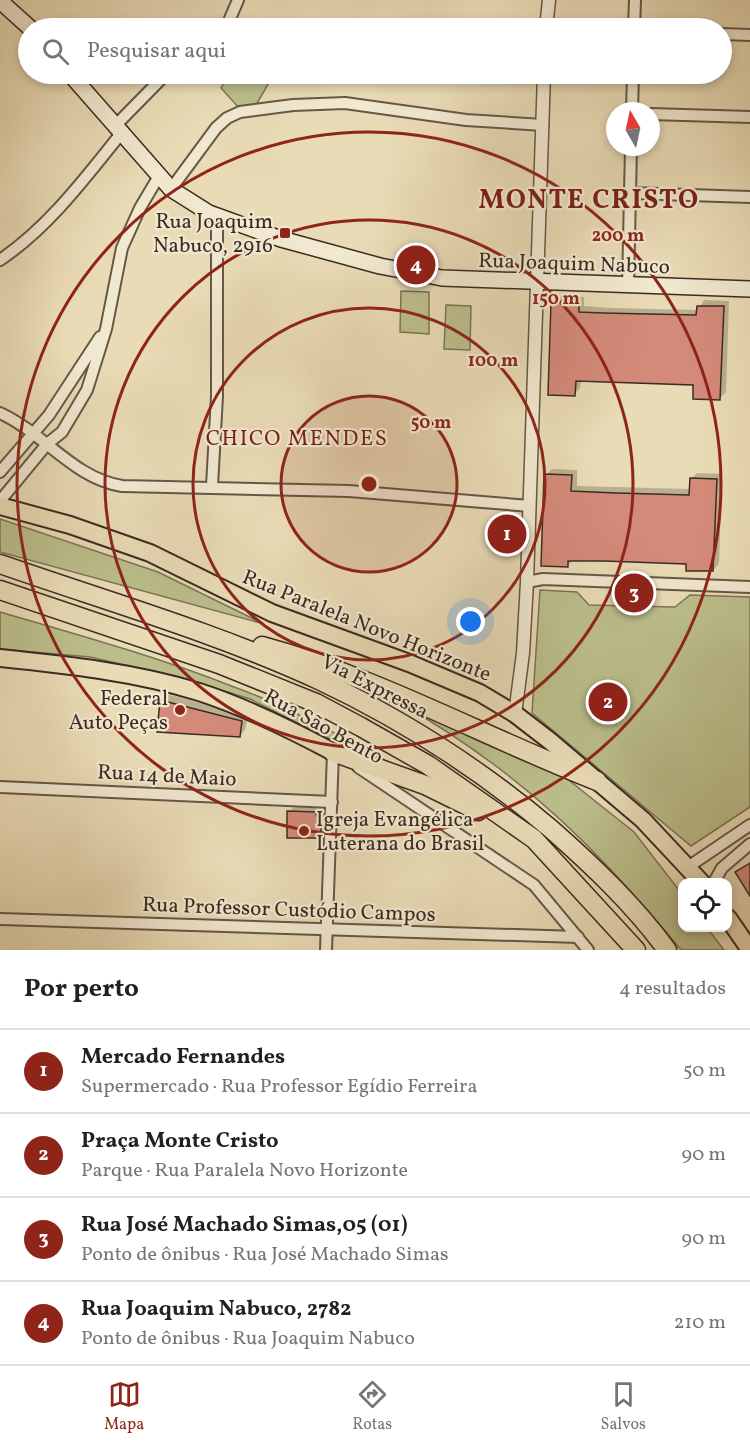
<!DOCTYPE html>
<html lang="pt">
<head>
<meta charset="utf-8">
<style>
  :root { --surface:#fff; --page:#f2f2f2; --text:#202124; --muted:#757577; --line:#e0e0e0; --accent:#8f2418 }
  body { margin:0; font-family:Vollkorn,serif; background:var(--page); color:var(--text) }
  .controls { position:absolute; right:18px; bottom:18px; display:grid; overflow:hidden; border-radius:12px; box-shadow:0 3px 9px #0003 }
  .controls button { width:54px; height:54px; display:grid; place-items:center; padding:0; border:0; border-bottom:2px solid var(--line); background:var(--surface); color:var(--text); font:30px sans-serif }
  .compass { position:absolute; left:606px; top:102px; width:54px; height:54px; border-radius:50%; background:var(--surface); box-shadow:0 3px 9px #0003; rotate:351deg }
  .you { position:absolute; left:471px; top:622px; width:21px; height:21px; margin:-15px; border:4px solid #fff; border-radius:50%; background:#1a73e8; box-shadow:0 0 0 9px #1a73e833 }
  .badge { display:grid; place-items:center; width:39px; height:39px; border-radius:50%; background:var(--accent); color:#fff; font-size:20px; font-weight:700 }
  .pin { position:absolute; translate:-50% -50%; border:3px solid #fff; box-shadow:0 2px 6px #0006 }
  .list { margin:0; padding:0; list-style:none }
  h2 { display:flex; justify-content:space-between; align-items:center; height:78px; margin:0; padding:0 24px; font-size:26px }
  h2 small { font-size:20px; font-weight:400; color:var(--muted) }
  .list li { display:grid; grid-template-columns:39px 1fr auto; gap:18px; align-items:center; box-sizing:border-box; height:84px; padding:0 24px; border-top:2px solid var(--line) }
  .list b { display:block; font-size:22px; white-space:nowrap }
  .list p { margin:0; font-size:20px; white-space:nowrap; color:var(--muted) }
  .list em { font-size:20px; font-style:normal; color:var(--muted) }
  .icon { flex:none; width:33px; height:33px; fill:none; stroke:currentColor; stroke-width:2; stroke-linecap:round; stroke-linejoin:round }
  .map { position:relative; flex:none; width:750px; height:950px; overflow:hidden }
  .search { position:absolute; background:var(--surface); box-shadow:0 3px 9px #0003; left:18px; right:18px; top:18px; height:66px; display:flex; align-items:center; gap:15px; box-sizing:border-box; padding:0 21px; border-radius:33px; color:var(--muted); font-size:22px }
  .sheet { height:414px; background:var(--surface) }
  nav { display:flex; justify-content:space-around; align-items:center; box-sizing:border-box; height:84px; border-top:2px solid var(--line); background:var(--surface); font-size:16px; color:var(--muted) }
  nav a { display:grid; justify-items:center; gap:3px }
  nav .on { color:var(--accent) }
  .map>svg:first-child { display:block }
  .green { fill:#bbbe8b; stroke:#7b7456; stroke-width:1.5 }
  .shadow { fill:#0003 }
  .building { fill:#d48a7a; stroke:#3b2b22; stroke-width:1.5 }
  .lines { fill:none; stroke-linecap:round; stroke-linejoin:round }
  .minor-casing { stroke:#665747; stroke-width:14 }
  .tertiary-casing { stroke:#665747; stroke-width:15 }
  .secondary-casing { stroke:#3b2b22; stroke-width:18 }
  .primary-casing { stroke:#3b2b22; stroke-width:20 }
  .motorway-casing { stroke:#3b2b22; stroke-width:21 }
  .minor { stroke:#f1e8d0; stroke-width:10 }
  .tertiary { stroke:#f1e8d0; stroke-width:12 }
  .secondary { stroke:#f1e8d0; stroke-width:15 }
  .primary { stroke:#e9dbb6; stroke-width:16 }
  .motorway { stroke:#e9dbb6; stroke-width:18 }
  .ring { fill:none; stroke:#8f2418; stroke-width:3 }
  .poi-dot { fill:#8f2418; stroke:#f1e8d0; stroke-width:2 }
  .labels { text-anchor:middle; stroke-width:4.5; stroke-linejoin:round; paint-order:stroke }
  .poi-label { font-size:21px; fill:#3b2b22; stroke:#f1e8d0; text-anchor:end }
  .street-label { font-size:21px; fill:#3b2b22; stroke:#f1e8d0 }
  .neighbourhood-label { font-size:22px; letter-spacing:1.5px; fill:#7a1f14; stroke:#f1e8d0 }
  .district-label { font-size:27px; font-weight:bold; letter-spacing:1.5px; fill:#7a1f14; stroke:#f1e8d0 }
  .centre { fill:#8f2418; stroke:#f1e8d0; stroke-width:3 }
  .ring-label { font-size:18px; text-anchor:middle; font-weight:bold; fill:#8f2418; stroke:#f1e8d0; stroke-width:4.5; stroke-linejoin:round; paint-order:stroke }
</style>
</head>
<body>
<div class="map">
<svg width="750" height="950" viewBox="0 0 750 950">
  <rect width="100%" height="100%" fill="#e9dbb6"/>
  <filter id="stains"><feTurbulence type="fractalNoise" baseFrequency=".00333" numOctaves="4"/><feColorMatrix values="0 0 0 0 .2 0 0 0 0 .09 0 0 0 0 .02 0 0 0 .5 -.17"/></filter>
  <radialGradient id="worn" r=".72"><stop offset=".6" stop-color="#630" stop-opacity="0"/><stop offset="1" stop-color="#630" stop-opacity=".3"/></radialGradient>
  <g class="green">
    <path d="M 229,74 L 274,74 L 256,105 L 239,108 L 221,88 Z"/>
    <path d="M 401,291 L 429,292 L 429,334 L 400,332 Z"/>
    <path d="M 446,305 L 471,306 L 470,350 L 444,349 Z"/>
    <path d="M 0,519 L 158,572 L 264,624 L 0,552 Z"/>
    <path d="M 540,590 L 577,592 L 589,605 L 675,607 L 690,595 L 750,597 L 750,807 L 691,846 L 532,713 Z"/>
    <path d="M 0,612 C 79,635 158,657 234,687 C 290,707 342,737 394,765 L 325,737 L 250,699 L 186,679 L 90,657 L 0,649 Z"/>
    <path d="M 408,708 L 561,774 L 634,832 L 682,894 L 682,928 L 707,928 L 724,950 L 681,950 C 599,850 521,773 408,708 Z"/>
  </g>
  <g class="shadow">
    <path d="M 559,296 L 584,297 L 584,306 L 610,308 L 698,310 L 704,300 L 729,301 L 726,392 L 720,398 L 695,383 L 581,380 L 580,388 L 574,394 L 553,303 Z"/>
    <path d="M 552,469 L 577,470 L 577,486 L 691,489 L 691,479 L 697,473 L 722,474 L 719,564 L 713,570 L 688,562 L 574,559 L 567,566 L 546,475 Z"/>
    <path d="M 167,694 L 248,716 L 245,730 L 239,736 L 159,730 L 161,700 Z"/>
    <path d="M 295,806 L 321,807 L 327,817 L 326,831 L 320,837 L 289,812 Z"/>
  </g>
  <g class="building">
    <path d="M 551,302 L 579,303 L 579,312 L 603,313 L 696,315 L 697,306 L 724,306 L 720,400 L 693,399 L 693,385 L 576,381 L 575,396 L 548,395 Z"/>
    <path d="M 544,474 L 572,475 L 571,491 L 616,493 L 689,495 L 690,478 L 717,479 L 713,571 L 686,571 L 686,564 L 604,561 L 568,561 L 568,567 L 541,566 Z"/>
    <path d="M 160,700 L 242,721 L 240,737 L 157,732 Z"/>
    <path d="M 287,811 L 315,812 L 321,824 L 321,838 L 287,838 Z"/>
    <path d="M 750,863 L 750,896 L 735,872 Z"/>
  </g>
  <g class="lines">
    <g class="minor-casing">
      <g id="minor">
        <path d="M 226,28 L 238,0"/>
        <path d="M 634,28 L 635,0"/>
        <path d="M 722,34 L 750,35"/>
        <path d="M 632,111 L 633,74"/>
        <path d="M 651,114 L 750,117"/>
        <path d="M 117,124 L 165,75 L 186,77 L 194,74"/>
        <path d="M 171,189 L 216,128 L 227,118 L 240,112 L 293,105 L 345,103 L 466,120 L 543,125"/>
        <path d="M 630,193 L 750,197"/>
        <path d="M 0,260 C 49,227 86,177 123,131"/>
        <path d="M 628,286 L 631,147"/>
        <path d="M 0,413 C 44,433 73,478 122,486 L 349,491 L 530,506"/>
        <path d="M 0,472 L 49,415 L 100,337"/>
        <path d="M 212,486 L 217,396 L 217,216"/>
        <path d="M 0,501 L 47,444 L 62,432 L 87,390 L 106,329 L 122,248 L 140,208 L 159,176"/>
        <path d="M 527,582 L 543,579 L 750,587"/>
        <path d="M 358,767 L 534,885 L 588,950"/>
        <path d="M 0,787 L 332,802"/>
        <path d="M 688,867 L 750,825"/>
        <path d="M 714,882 L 722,868 L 750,844"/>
        <path d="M 0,919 L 578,937"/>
        <path d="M 326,950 L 333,752"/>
      </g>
    </g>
    <g class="tertiary-casing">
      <g id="tertiary">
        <path d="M 546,28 L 549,0"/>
        <path d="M 515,714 L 523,653 L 527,582 L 544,74"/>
      </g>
    </g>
    <g class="secondary-casing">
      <g id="secondary">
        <path d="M 0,1 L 30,28"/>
        <path d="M 70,74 L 171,189 L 209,213 L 281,239 L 380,266 L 442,278 L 750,289"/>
      </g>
    </g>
    <g class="primary-casing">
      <g id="primary">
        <path d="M 0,506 L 70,525 L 150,553 L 272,613 L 409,663 L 480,693 L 515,714 L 550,741 L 643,820 L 701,882"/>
        <path d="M 0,658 C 67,665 134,672 199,692 C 246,707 290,729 333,752"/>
        <path d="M 728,918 L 750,950"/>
      </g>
    </g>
    <g class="motorway-casing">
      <g id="motorway">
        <path d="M 0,564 C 106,601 217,633 319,680 C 404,720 480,769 551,829 C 593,866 634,905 667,950"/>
        <path d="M 0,590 L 219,664 L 316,703 L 361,727 L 428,765 L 534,839 L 636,950"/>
        <path d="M 262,646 C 379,678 485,737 597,781"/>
        <path d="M 333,752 L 425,785 L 478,811"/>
      </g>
    </g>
    <use href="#minor" class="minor"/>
    <use href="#tertiary" class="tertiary"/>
    <use href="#secondary" class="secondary"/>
    <use href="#primary" class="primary"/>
    <use href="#motorway" class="motorway"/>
  </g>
  <circle cx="369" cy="484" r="88" fill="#8f2418" fill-opacity=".12"/>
  <g class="ring">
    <circle cx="369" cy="484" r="88"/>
    <circle cx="369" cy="484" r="176"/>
    <circle cx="369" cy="484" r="264"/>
    <circle cx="369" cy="484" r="352"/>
  </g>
  <g class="poi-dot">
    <rect x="279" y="227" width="12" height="12" rx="3"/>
    <circle cx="180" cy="710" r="6"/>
    <circle cx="304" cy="831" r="6"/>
  </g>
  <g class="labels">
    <g class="poi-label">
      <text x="273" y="228">Rua Joaquim<tspan x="273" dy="24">Nabuco, 2916</tspan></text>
      <text x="168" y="705">Federal<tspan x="168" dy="24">Auto Peças</tspan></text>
      <text x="316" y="826" text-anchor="start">Igreja Evangélica<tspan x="316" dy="24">Luterana do Brasil</tspan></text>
    </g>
    <g class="street-label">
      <text transform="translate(574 263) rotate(2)" y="7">Rua Joaquim Nabuco</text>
      <text transform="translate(367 625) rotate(22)" y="7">Rua Paralela Novo Horizonte</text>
      <text transform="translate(375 686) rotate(27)" y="7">Via Expressa</text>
      <text transform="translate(324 726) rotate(29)" y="7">Rua São Bento</text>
      <text transform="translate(167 775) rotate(3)" y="7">Rua 14 de Maio</text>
      <text transform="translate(289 909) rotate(2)" y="7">Rua Professor Custódio Campos</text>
    </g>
    <g class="neighbourhood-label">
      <text x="297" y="445">CHICO MENDES</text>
    </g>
    <g class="district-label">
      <text x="589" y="208">MONTE CRISTO</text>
    </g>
  </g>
  <circle cx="369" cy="484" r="9" class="centre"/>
  <g class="ring-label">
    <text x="618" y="241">200 m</text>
    <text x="556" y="304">150 m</text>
    <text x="493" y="366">100 m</text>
    <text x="431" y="428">50 m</text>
  </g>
  <rect width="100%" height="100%" filter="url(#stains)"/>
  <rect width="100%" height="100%" fill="url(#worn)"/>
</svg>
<div class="controls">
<button><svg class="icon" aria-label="locate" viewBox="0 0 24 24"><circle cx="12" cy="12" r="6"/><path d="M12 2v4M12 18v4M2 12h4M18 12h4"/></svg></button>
</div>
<svg class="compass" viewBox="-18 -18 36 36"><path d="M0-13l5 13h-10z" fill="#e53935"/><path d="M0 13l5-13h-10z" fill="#757577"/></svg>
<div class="you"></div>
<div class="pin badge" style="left:507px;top:534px">1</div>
<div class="pin badge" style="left:608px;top:702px">2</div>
<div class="pin badge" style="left:634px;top:593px">3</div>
<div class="pin badge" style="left:416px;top:265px">4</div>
<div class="search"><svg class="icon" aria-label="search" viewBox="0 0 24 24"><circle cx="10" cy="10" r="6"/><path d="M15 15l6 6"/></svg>Pesquisar aqui</div>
</div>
<section class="sheet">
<h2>Por perto<small>4 resultados</small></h2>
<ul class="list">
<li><span class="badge">1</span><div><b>Mercado Fernandes</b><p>Supermercado · Rua Professor Egídio Ferreira</p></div><em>50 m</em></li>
<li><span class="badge">2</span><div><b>Praça Monte Cristo</b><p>Parque · Rua Paralela Novo Horizonte</p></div><em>90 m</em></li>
<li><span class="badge">3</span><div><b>Rua José Machado Simas,05 (01)</b><p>Ponto de ônibus · Rua José Machado Simas</p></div><em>90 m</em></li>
<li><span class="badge">4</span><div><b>Rua Joaquim Nabuco, 2782</b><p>Ponto de ônibus · Rua Joaquim Nabuco</p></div><em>210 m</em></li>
</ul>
</section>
<nav>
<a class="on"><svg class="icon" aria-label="map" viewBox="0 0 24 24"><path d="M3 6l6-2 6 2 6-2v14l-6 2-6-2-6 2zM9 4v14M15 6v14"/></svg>Mapa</a>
<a><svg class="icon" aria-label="directions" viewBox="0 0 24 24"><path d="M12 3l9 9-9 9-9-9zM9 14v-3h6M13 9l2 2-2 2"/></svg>Rotas</a>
<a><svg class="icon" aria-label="saved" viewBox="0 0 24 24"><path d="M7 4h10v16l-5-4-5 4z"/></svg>Salvos</a>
</nav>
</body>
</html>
